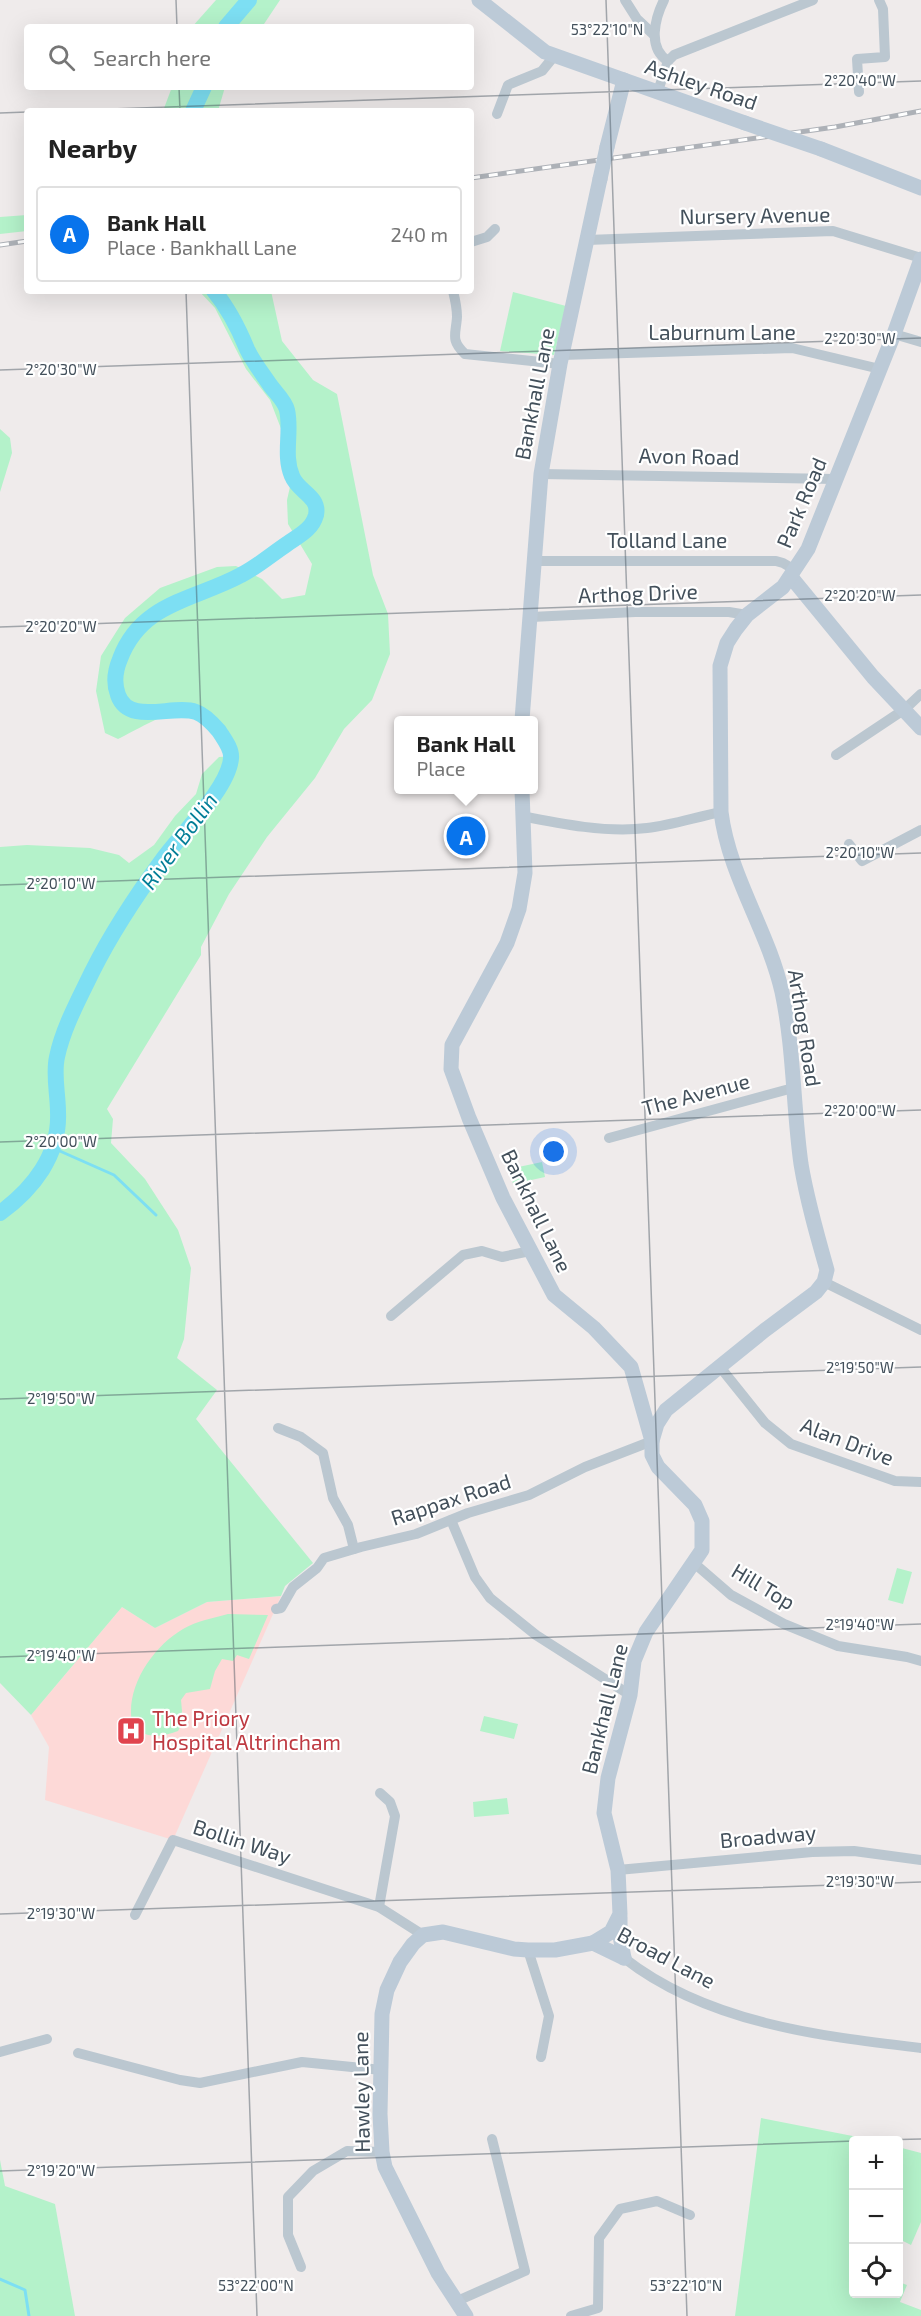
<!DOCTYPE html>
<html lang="en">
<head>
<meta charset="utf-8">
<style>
  :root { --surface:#fff; --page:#f2f2f2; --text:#222; --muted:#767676; --line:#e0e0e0; --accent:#0874ec }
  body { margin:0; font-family:"Exo 2",sans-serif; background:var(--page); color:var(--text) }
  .controls { position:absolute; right:18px; bottom:18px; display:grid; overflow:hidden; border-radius:6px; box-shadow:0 6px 24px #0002 }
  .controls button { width:54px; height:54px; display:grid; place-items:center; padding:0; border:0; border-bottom:2px solid var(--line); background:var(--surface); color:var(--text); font:30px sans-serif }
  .you { position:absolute; left:554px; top:1152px; width:21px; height:21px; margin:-15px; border:4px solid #fff; border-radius:50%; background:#1a73e8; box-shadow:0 0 0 9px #1a73e833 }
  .badge { display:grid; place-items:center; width:39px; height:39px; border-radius:50%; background:var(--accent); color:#fff; font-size:20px; font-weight:700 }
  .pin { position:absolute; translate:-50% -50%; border:3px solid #fff; box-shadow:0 2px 6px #0006 }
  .popup { position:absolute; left:394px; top:716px; width:144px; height:78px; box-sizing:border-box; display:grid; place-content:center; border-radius:6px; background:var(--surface); filter:drop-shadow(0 2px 4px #0005); font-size:20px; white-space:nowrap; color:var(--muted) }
  .popup b { font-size:22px; color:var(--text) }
  .popup::after { content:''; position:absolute; left:50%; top:100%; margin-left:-12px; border:12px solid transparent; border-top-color:var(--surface) }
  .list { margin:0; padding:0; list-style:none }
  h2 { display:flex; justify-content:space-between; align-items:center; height:78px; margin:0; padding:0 24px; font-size:26px }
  h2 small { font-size:20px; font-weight:400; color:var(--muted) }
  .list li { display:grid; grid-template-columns:39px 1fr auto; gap:18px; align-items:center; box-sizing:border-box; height:96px; margin:0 12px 12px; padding:0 12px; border:2px solid var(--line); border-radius:6px }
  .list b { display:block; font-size:22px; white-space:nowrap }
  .list p { margin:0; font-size:20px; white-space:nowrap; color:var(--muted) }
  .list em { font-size:20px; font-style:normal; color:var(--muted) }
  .icon { flex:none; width:33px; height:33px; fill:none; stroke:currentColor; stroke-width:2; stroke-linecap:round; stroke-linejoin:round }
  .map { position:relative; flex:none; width:921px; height:2316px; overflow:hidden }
  .search { position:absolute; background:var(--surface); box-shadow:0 6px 24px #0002; left:24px; top:24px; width:450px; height:66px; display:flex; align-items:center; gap:15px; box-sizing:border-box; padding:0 21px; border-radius:6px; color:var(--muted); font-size:22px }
  .panel { position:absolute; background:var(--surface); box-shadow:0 6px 24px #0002; left:24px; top:108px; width:450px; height:186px; border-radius:6px }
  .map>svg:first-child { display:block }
  .medical { fill:#fdd9d7 }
  .green { fill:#b4f2ca }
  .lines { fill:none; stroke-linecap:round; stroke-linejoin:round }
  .stream { stroke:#7ddff3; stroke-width:3 }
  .river { stroke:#7ddff3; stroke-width:16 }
  .street { stroke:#bbc7d0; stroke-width:10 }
  .secondary { stroke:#bccad7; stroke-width:15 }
  .rail-casing { stroke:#adb1b7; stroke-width:5 }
  .rail { stroke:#fff; stroke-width:3; stroke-dasharray:9; stroke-linecap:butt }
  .secondary-bridge { stroke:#bccad7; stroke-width:15 }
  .ticks { fill:none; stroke:#43505b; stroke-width:1.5; stroke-opacity:0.45 }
  .labels { text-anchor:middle; stroke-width:4.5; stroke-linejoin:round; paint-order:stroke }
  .street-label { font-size:21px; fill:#43505b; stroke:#fff }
  .health-label { font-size:21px; fill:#be3a42; stroke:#fff; text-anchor:start }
  .water-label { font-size:22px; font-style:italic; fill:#037e98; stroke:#fff }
  .ticks-label { font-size:15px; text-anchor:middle; fill:#43505b; stroke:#fff; stroke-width:4.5; stroke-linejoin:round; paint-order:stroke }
</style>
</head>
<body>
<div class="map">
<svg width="921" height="2316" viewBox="0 0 921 2316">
  <rect width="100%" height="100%" fill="#efebeb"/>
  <path class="medical" d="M 281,1596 L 173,1840 L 45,1800 L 49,1747 L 31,1715 L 122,1607 L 155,1628 L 207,1602 Z"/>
  <g class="green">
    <path d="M 216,0 L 280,0 L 262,27 L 192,27 Z"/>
    <path d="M 172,87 L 225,87 L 218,111 L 163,111 Z"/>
    <path d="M 27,215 L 27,231 L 0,234 L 0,217 Z"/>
    <path d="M 199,291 L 271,291 L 282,341 L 313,380 L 337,394 L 373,575 L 388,614 L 390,654 L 372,700 L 344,729 L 315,778 L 267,837 L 229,894 L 201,947 L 201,955 L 107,1109 L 113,1119 L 111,1143 L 145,1179 L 178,1230 L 191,1268 L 184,1339 L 177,1358 L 217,1390 L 196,1419 L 313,1563 L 285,1586 L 281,1596 L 207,1602 L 155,1628 L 122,1607 L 31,1715 L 0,1683 L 0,847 L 27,845 L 90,848 L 119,855 L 129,863 L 154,845 L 175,816 L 196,794 L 202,774 L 219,757 L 232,756 C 225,737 202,706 178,711 C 162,715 134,731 118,739 L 105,733 L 96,691 L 101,656 L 125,618 L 160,588 L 217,567 L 236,566 L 262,579 L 282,599 L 305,595 L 312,564 L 288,524 L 287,500 L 295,465 L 270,400 L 246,369 L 215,308 Z"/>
    <path d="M 513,292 L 566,306 L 554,355 L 500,351 Z"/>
    <path d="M 0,429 L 10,438 L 12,453 L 0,492 Z"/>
    <path d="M 542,1162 L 545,1177 L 513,1184 L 509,1169 Z"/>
    <path d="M 897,1568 L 912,1572 L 903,1604 L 888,1600 Z"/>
    <path d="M 228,1614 L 268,1615 L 249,1659 L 237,1655 L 233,1661 L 222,1659 L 215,1671 L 210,1689 L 186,1693 L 181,1700 L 183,1722 L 178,1731 C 161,1737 148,1739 133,1727 C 123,1690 152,1647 183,1629 C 197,1621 213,1618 228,1614 Z"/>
    <path d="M 484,1716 L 518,1724 L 514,1739 L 480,1731 Z"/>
    <path d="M 507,1798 L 509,1814 L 474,1817 L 473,1802 Z"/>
    <path d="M 761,2118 L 873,2140 L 854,2140 L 854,2294 L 898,2294 L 899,2282 L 907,2285 L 900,2302 L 921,2310 L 921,2316 L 735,2316 Z"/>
    <path d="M 898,2147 L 921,2153 L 921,2222 L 911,2245 L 899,2239 Z"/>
    <path d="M 0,2160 L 5,2186 L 55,2204 L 75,2316 L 0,2316 Z"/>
  </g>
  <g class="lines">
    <g class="stream">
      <path d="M 53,1148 L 114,1175 L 156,1215"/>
      <path d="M 0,2279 L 25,2290 L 29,2316"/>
    </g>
    <g class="river">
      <path d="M 226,27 L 249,0"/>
      <path d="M 193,111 L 204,87"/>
      <path d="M 0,1213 C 33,1189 60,1155 58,1112 C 58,1094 53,1074 57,1057 C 63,1028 79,999 92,972 C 111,934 138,893 163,859 C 181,834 229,788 231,758 C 232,749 224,739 219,731 C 213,724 205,715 196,712 C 173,704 129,726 118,695 C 113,682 115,671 120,659 C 141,602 195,600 241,575 C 257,567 272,554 287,544 C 298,536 312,530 316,515 C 320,496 298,492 292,476 C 283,455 292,431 287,410 C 285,401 275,392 270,385 C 262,373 253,362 247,349 C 238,327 229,309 214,291"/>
    </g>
    <g class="street">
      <path d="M 625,0 L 637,19 L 654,35"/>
      <path d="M 664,0 C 655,18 647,48 668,61"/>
      <path d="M 658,91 L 668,61 L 674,55 L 813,0"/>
      <path d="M 859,92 L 857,59 L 885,57 L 883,9 L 879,0"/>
      <path d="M 497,114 L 508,85 L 542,71 L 555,55"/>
      <path d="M 587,240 L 833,231 L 921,258"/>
      <path d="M 471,242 L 487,237 L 495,229"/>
      <path d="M 453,291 C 455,299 457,308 457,317 C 456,334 450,340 465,354 L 560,364"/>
      <path d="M 894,334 L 921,342"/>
      <path d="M 562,355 L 792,348 L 880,369"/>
      <path d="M 541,474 L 835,479"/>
      <path d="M 536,561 L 776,561 L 783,563 L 795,570"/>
      <path d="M 531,617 L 635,612 L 729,612 L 747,615"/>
      <path d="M 836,755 L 905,709 L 921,694"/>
      <path d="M 522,816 C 561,824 607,833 647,828 C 672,825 696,817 721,812"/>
      <path d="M 849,844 L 862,861 L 921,830"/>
      <path d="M 609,1138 L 793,1088"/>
      <path d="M 824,1282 L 921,1330"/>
      <path d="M 391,1316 L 463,1255 L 482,1251 L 502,1257 L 530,1251"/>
      <path d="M 720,1367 L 765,1423 L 791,1444 L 895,1481 L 921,1482"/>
      <path d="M 278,1428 L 301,1437 L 323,1453 L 333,1498 L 348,1525 L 354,1549"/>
      <path d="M 451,1520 L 475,1577 L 490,1598 L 536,1635 L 630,1695"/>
      <path d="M 694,1563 L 731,1595 L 784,1624 L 838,1646 L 907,1657 L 921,1661"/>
      <path d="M 276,1609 L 281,1608 L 293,1587 L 317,1568 L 324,1558 L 361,1547 L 416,1534 L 468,1513 L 529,1495 L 585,1467 L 652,1441"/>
      <path d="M 618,1870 L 812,1852 L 854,1851 L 921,1860"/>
      <path d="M 379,1907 L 395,1816 L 390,1802 L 380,1793"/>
      <path d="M 135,1915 L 173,1840 L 379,1907 L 423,1935"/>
      <path d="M 528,1950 L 549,2016 L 541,2057"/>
      <path d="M 624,1958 C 707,2023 819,2036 921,2048"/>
      <path d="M 0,2052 L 47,2039"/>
      <path d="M 78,2053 L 180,2080 L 200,2083 L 302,2062 L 382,2070"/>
      <path d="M 301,2267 L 288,2235 L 288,2197 L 313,2171 L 347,2151 L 382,2152"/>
      <path d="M 455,2302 L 525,2271 L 492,2139"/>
      <path d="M 571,2316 L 598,2308 L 599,2238 L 620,2209 L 657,2201 L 690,2215"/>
    </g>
    <g class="secondary">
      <path d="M 479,0 L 545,52 L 745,123"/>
      <path d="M 607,147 L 624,80"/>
      <path d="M 821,149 L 921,188"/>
      <path d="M 791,577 L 873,677 L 921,728"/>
      <path d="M 522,720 L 541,474 L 560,364 L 600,179"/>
      <path d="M 522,790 L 525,873 L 519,909 L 507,943 L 452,1045 L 451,1069 L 469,1118 L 503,1198 L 554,1295 L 594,1328 L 631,1367 L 652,1441 L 652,1455 L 658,1467 L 695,1505 L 702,1521 L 702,1550 L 646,1632 L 634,1661 L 630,1695 L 608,1778 L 604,1813 L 618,1870 L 620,1914 L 611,1932 L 593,1943"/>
      <path d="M 652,1441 L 657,1424 L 666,1410 L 765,1330 L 816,1292 L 824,1282 L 827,1270 C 817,1235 807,1200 801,1164 C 793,1107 794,1048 782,992 C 768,930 729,876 721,812 L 720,666 L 727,643 L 736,629 L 747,615 L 783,587 L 808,549 L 894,334 L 921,259"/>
      <path d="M 620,1917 L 620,1936 L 624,1958"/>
      <path d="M 466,2316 L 438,2273 L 385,2167 L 382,2152 L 380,2114 L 382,2014 L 387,1990 L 400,1962 L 413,1944 L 423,1935 L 443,1932 L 514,1949 L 528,1950 L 555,1950 L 593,1943 L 624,1958"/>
    </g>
    <g class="rail-casing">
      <g id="rail">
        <path d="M 471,178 L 835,127 L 921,111"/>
        <path d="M 0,245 L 27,241"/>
      </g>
    </g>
    <use href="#rail" class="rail"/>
    <g class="secondary-bridge">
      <path d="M 745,123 L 821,149"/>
      <path d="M 600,179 L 607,147"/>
    </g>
  </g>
  <path class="ticks" d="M 176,0 L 177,27M 606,0 L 687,2316M 179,87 L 180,111M 52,111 L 921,81M 0,113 L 27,112M 186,291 L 257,2316M 0,370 L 921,338M 0,627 L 921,595M 0,885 L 921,853M 0,1142 L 921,1110M 0,1399 L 921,1367M 0,1657 L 921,1624M 0,1914 L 921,1882M 879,2140 L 921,2139M 0,2171 L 854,2141"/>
  <defs>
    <g id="hospital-square" transform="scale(1.5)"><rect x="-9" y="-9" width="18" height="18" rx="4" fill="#e0444e" stroke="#fff"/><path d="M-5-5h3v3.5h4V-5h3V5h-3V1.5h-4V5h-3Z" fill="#fff"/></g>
  </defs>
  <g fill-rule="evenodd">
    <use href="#hospital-square" x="131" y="1731"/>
  </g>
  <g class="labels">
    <g class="street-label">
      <text transform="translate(701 85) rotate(19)" y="7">Ashley Road</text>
      <text transform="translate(755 216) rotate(-1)" y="7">Nursery Avenue</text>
      <text x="722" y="340">Laburnum Lane</text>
      <text transform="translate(535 394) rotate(-79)" y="7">Bankhall Lane</text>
      <text transform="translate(689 457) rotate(1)" y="7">Avon Road</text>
      <text transform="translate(802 503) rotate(-67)" y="7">Park Road</text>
      <text x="667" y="548">Tolland Lane</text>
      <text transform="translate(638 594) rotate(-2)" y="7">Arthog Drive</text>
      <text transform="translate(804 1028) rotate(81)" y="7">Arthog Road</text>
      <text transform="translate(696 1095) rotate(-15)" y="7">The Avenue</text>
      <text transform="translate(536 1211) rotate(64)" y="7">Bankhall Lane</text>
      <text transform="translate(847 1442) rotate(21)" y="7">Alan Drive</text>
      <text transform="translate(451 1500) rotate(-18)" y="7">Rappax Road</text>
      <text transform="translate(763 1587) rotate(31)" y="7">Hill Top</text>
      <text transform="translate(605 1709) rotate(-76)" y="7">Bankhall Lane</text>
      <text transform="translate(768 1837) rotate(-5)" y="7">Broadway</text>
      <text transform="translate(242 1842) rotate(18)" y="7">Bollin Way</text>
      <text transform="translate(666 1958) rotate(28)" y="7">Broad Lane</text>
      <text transform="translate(362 2092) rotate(-91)" y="7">Hawley Lane</text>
    </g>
    <g class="health-label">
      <text x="152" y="1726">The Priory<tspan x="152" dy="24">Hospital Altrincham</tspan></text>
    </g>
    <g class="water-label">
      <text transform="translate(179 841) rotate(-54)" y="8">River Bollin</text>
    </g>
  </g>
  <g class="ticks-label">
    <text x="607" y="35">53°22'10"N</text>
    <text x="860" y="86">2°20'40"W</text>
    <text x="860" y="344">2°20'30"W</text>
    <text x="61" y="375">2°20'30"W</text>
    <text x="860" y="601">2°20'20"W</text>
    <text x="61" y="632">2°20'20"W</text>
    <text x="860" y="858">2°20'10"W</text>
    <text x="61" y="889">2°20'10"W</text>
    <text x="860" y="1116">2°20'00"W</text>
    <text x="61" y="1147">2°20'00"W</text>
    <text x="860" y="1373">2°19'50"W</text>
    <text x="61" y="1404">2°19'50"W</text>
    <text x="860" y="1630">2°19'40"W</text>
    <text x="61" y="1661">2°19'40"W</text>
    <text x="860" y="1887">2°19'30"W</text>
    <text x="61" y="1919">2°19'30"W</text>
    <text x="61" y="2176">2°19'20"W</text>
    <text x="256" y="2291">53°22'00"N</text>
    <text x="686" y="2291">53°22'10"N</text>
  </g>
</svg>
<div class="controls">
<button>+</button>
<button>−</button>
<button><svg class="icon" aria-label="locate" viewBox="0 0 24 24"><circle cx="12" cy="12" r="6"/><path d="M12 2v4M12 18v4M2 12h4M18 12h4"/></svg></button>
</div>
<div class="you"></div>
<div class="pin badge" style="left:466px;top:836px">A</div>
<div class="popup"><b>Bank Hall</b>Place</div>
<div class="search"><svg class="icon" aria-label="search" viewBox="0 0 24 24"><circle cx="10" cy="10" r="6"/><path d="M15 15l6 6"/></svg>Search here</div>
<section class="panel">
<h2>Nearby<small></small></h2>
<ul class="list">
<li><span class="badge">A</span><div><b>Bank Hall</b><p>Place · Bankhall Lane</p></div><em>240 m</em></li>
</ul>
</section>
</div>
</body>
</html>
